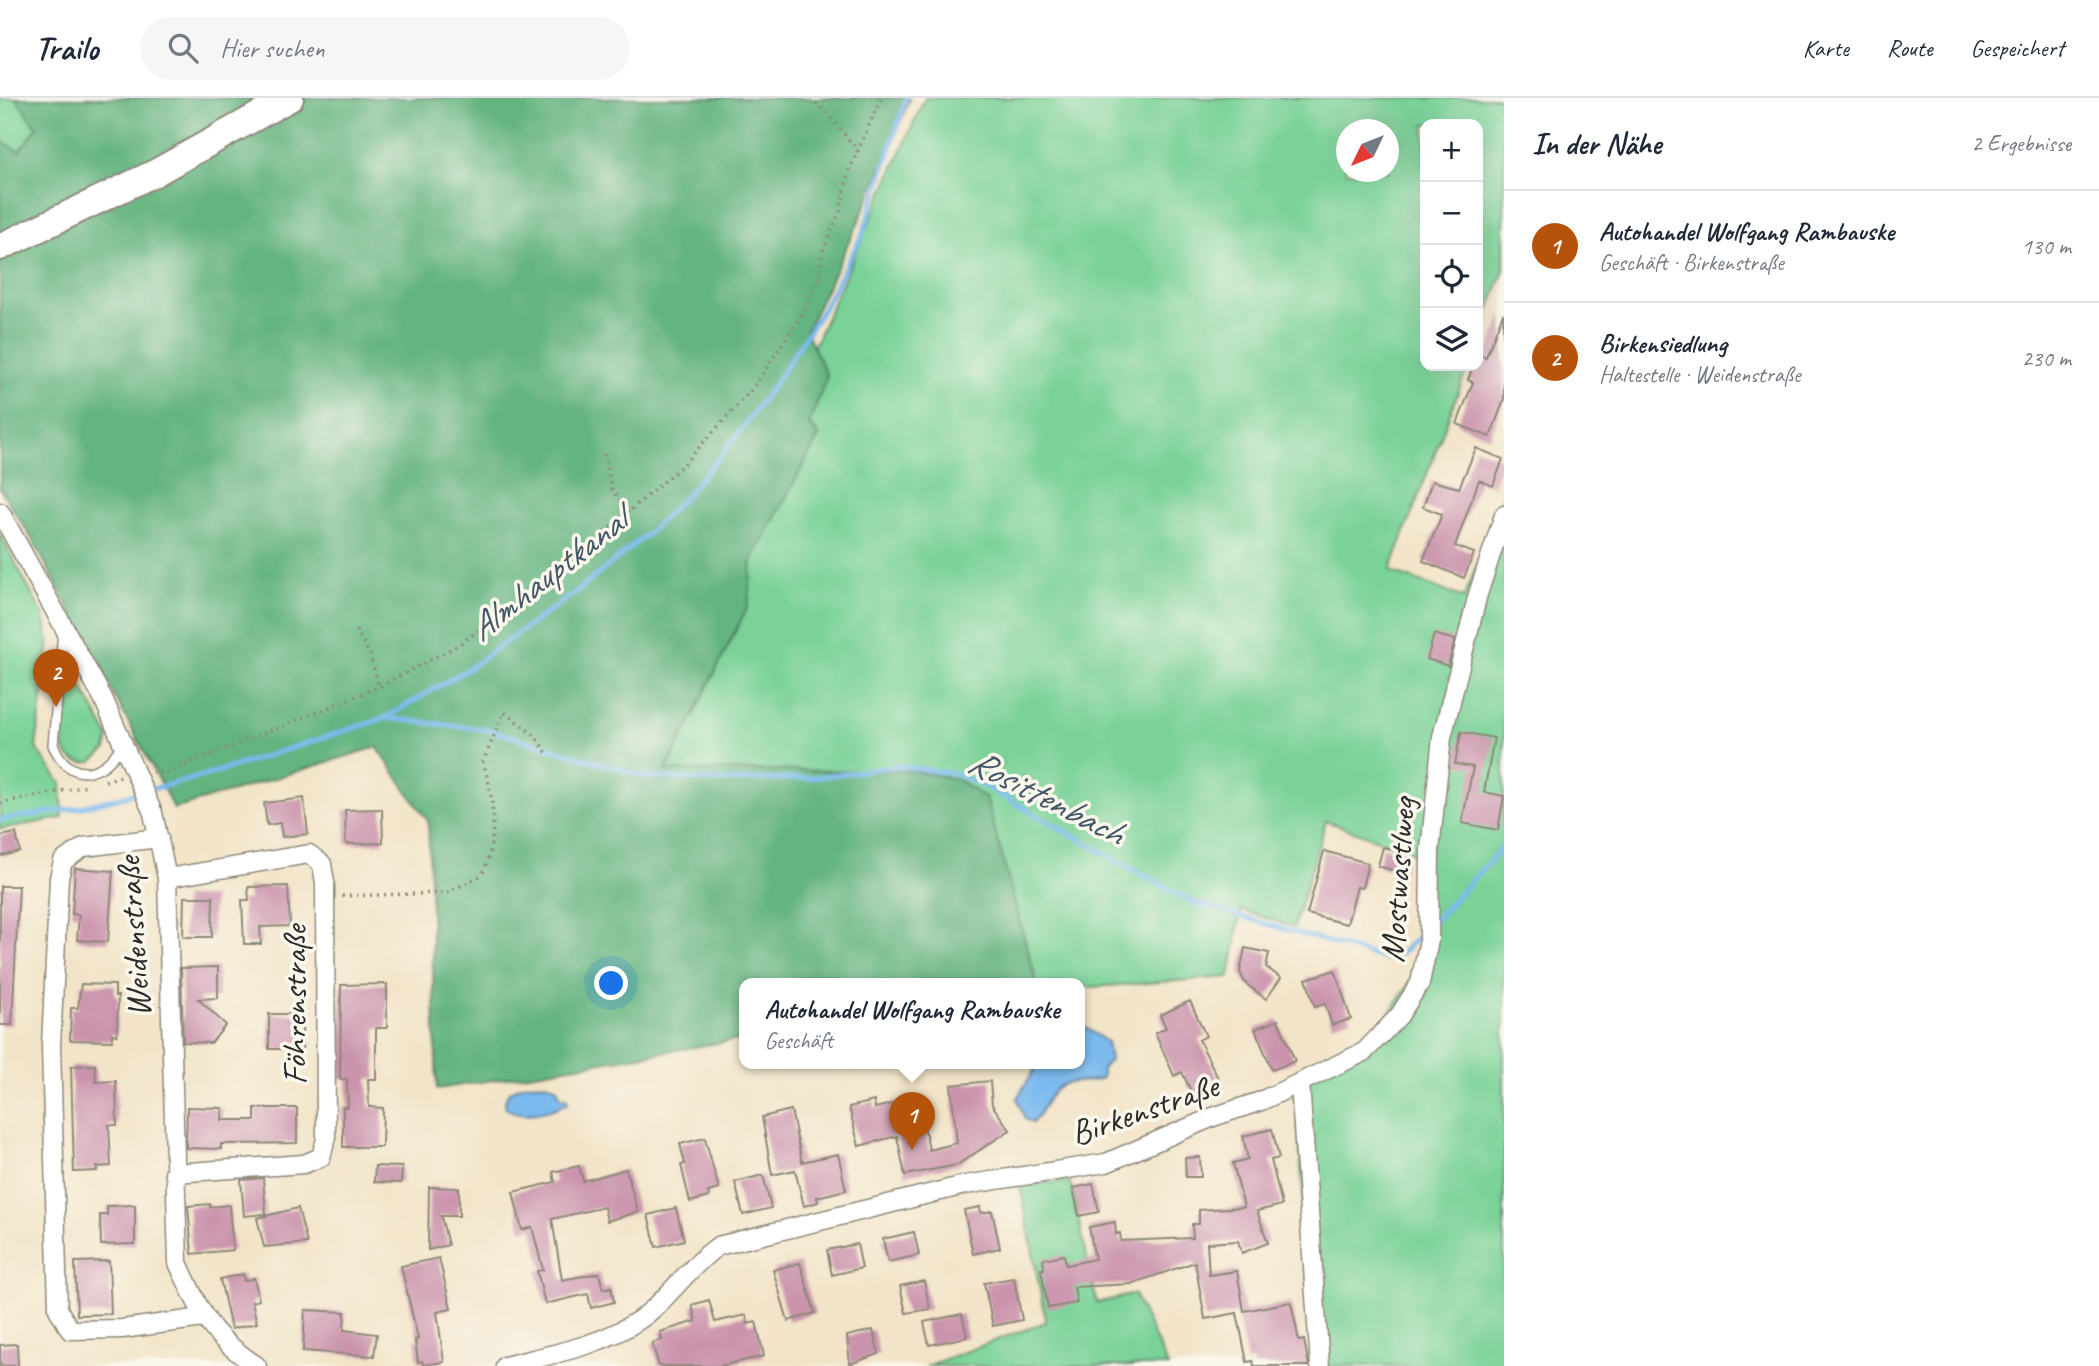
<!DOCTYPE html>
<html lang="de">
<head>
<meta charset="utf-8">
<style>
  :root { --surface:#fff; --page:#f6f6f7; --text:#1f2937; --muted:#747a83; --line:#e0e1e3; --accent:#b45309 }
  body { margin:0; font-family:Caveat,sans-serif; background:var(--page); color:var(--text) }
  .controls { position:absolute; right:21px; top:21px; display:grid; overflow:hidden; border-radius:14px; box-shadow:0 7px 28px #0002 }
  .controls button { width:63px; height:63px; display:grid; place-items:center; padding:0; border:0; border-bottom:2px solid var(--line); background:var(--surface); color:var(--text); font:35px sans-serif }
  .compass { position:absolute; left:1336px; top:21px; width:63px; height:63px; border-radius:50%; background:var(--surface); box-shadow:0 7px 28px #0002; rotate:227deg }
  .you { position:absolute; left:612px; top:886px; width:24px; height:24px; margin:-18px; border:5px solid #fff; border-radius:50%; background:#1a73e8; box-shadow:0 0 0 10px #1a73e833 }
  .badge { display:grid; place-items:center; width:46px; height:46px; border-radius:50%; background:var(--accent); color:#fff; font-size:23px; font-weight:700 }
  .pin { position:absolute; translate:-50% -58px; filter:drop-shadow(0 2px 4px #0008) }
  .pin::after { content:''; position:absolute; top:37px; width:24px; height:21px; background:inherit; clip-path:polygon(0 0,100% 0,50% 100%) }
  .popup { position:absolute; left:739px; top:880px; width:346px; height:91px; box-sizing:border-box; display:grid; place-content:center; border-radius:14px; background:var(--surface); filter:drop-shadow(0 2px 5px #0005); font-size:23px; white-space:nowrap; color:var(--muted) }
  .popup b { font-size:26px; color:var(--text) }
  .popup::after { content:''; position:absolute; left:50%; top:100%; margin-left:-14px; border:14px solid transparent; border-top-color:var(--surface) }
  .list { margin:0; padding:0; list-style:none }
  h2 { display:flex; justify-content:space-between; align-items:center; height:91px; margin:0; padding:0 28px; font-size:30px }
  h2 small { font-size:23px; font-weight:400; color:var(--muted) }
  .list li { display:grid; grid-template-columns:46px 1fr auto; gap:21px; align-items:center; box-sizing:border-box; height:112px; padding:0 28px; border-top:2px solid var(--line) }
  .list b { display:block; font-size:26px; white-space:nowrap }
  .list p { margin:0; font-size:23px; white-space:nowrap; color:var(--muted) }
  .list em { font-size:23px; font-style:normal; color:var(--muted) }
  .icon { flex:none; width:38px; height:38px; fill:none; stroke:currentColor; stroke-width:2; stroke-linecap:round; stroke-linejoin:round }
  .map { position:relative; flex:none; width:1504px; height:1268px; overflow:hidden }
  header { display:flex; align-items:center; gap:42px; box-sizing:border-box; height:98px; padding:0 35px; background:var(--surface); border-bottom:2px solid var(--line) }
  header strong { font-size:33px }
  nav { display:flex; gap:38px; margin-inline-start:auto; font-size:24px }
  .search { width:490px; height:63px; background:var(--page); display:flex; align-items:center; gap:18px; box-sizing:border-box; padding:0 24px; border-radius:38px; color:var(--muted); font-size:26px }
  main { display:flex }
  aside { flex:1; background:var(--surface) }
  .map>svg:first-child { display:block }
  .green { fill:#7ad298; stroke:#527e62; stroke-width:2; fill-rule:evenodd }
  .forest { fill:#63b480; stroke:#477056; stroke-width:2 }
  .water { fill:#7abaee; stroke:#52728c; stroke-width:2 }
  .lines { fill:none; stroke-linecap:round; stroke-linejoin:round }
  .stream { stroke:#7abaee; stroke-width:5 }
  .building { fill:#cb94ad }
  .service-casing { stroke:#8e887a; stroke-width:12 }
  .minor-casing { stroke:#8e887a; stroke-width:21 }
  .secondary-casing { stroke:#8e887a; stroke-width:30 }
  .path { stroke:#8e887a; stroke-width:3.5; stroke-dasharray:2 5; stroke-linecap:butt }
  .service { stroke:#fff; stroke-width:9 }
  .minor { stroke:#fff; stroke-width:18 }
  .secondary { stroke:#fff; stroke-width:26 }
  .labels { text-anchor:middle; stroke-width:7; stroke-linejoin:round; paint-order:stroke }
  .street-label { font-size:35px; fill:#2b2b2b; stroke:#fbf7ec }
  .water-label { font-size:37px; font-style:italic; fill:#435666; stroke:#fbf7ec }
</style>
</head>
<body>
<header>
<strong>Trailo</strong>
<div class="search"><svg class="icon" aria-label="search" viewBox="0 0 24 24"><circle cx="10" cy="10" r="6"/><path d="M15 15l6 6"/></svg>Hier suchen</div>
<nav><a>Karte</a><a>Route</a><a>Gespeichert</a></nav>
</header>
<main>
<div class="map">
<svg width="1504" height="1268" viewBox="0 0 1504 1268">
  <rect width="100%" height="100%" fill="#fbf7ec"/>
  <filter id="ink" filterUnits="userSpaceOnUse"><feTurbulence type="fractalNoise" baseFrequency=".0143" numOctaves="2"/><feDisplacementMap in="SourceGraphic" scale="14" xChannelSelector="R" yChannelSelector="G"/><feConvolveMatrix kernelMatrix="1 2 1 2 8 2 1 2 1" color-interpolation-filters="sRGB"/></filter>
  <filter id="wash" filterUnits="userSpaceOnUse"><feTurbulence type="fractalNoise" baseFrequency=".00686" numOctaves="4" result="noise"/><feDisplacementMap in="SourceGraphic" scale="28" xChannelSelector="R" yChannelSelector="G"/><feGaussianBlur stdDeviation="1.57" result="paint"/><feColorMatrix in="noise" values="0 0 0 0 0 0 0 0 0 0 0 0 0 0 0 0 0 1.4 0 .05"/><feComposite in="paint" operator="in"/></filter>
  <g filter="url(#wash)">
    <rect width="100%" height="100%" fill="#f2e4c8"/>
    <g class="green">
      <path d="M 0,0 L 16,0 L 37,30 L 19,53 L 0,42 Z"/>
      <path d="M 925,0 L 1504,0 L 1504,172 L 1478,242 L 1478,26 L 1425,26 L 1425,268 L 1468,268 L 1390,473 L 1464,500 L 1504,395 L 1504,1268 L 1315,1268 L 1297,1009 L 1288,979 L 1348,954 L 1387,919 L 1416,875 L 1422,828 L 1422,758 L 1326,723 L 1294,829 L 1241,812 L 1230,879 L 1080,890 L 1080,886 L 1037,886 L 986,700 L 956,681 L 913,673 L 666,673 L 748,508 L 752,462 L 819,338 L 809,326 L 827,278 L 813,250 ZM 1346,32 L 1388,32 L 1388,74 L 1346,74 Z"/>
      <path d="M 0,436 L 44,519 L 49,544 L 36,650 L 61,685 L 63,720 L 0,731 Z"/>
      <path d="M 71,570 L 109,639 L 106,652 L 91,664 C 54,669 62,631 64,607 C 66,595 65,580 71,570 Z"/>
      <path d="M 1070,1083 L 1097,1205 L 1134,1196 L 1168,1268 L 926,1268 L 1046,1224 L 1020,1086 Z"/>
    </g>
    <path class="forest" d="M 16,0 L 910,0 L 860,121 L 806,233 L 827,278 L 809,326 L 819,338 L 752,462 L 748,508 L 666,672 L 913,673 L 956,681 L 986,700 L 1037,886 L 744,886 L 744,941 L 437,991 L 428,723 L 377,649 L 174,711 L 34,444 L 0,391 L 0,42 L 19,53 L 37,30 Z"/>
    <g class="water">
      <path d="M 1080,926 L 1107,944 L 1110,962 L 1102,971 L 1102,980 C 1089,986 1076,982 1064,986 C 1050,991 1042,1015 1032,1025 L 1025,1021 L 1017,1000 L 1038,966 L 1080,966 Z"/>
      <path d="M 547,985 L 557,990 L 561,1000 L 566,999 L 568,1005 C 550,1013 524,1022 506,1010 L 505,1003 L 509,993 L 526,986 Z"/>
    </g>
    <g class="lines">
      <g class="stream">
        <path d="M 385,620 L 490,632 L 646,679 L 721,683 L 809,680 L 900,668 L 956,676 L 988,690 L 1192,804 L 1386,861 L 1396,860 L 1425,832"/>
        <path d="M 0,722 L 78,710 L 207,677 L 385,620 L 468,571 L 579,492 L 652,432 L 689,394 L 733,343 L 779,279 L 823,211 L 863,136 L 906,0"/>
        <path d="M 1434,823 L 1504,748"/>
      </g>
    </g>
    <g id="blocks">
      <g class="building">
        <path d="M 1503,215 L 1504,302 L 1490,339 L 1457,326 L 1473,284 L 1468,282 L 1473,268 L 1478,268 L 1478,256 L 1486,259 Z"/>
        <path d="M 1476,350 L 1503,361 L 1493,388 L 1479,382 L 1455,448 L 1474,455 L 1464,480 L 1423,463 L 1442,416 L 1423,409 L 1432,383 L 1459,390 Z"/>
        <path d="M 1434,536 L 1455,542 L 1448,568 L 1427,561 Z"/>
        <path d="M 1461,634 L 1494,640 L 1484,694 L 1504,698 L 1498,732 L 1462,725 L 1473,669 L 1455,666 Z"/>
        <path d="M 304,700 L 308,736 L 282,739 L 280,725 L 267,727 L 264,705 Z"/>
        <path d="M 382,711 L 383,745 L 346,746 L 345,712 Z"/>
        <path d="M 16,735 L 20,754 L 0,758 L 0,738 Z"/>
        <path d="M 1383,749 L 1408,755 L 1403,775 L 1378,768 Z"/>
        <path d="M 1324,753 L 1368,765 L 1362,790 L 1357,789 L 1347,826 L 1307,816 Z"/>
        <path d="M 75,770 L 113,773 L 108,844 L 77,842 L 79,817 L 72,816 Z"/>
        <path d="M 0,788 L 19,788 L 12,927 L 0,927 Z"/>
        <path d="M 288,788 L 290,828 L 260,829 L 261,846 L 244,846 L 242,802 L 249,802 L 248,789 Z"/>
        <path d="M 184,799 L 213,799 L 212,839 L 183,839 Z"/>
        <path d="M 1245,850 L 1269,855 L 1266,869 L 1281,880 L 1266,901 L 1245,885 L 1240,874 Z"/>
        <path d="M 218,869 L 218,900 L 198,901 L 226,927 L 211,945 L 183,944 L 181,870 Z"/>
        <path d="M 1335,872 L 1351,921 L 1332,927 L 1325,906 L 1315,909 L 1306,881 Z"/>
        <path d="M 81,886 L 115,887 L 115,898 L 118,898 L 117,937 L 112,936 L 112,943 L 70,942 L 71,910 L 78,910 Z"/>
        <path d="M 387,886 L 387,930 L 376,930 L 376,981 L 368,981 L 369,1009 L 383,1010 L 382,1049 L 343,1049 L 343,1009 L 348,1009 L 347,981 L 340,981 L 341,887 Z"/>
        <path d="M 1190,903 L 1206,938 L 1199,942 L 1222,988 L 1195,1002 L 1182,974 L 1174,978 L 1155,935 L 1166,930 L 1160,917 Z"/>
        <rect x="269" y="916" width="33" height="35"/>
        <path d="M 1278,922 L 1295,963 L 1272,972 L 1255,931 Z"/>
        <path d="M 95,967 L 96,984 L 116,983 L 117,1027 L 109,1027 L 111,1068 L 97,1069 L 97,1073 L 74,1074 L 71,968 Z"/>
        <path d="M 990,983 L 992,1007 L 1010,1032 L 957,1067 L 905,1077 L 897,1038 L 859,1048 L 849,1009 L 874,1003 L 875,1010 L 904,1003 L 910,1030 L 924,1027 L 929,1052 L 957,1045 L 951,987 Z"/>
        <path d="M 187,1009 L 223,1010 L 222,1022 L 255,1022 L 255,1010 L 297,1010 L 297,1045 L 221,1046 L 221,1051 L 186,1050 Z"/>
        <path d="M 791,1012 L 802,1064 L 838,1056 L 846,1092 L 817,1099 L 818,1104 L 804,1108 L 795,1072 L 772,1077 L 762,1019 Z"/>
        <path d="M 1272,1031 L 1279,1060 L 1271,1062 L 1282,1107 L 1257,1113 L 1268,1145 L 1242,1155 L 1238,1143 L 1207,1145 L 1209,1177 L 1237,1173 L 1244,1213 L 1291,1204 L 1299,1243 L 1304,1242 L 1309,1268 L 1254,1268 L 1253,1263 L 1247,1264 L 1237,1215 L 1205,1221 L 1195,1164 L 1131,1186 L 1074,1189 L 1077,1205 L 1048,1210 L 1041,1171 L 1044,1171 L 1043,1161 L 1064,1157 L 1066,1167 L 1095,1161 L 1089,1129 L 1115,1124 L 1116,1136 L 1120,1135 L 1121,1143 L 1193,1140 L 1192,1126 L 1199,1126 L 1199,1112 L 1244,1109 L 1233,1065 L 1248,1061 L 1243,1038 Z"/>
        <path d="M 705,1040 L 719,1091 L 708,1094 L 709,1099 L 690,1104 L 681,1067 L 685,1066 L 680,1046 Z"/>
        <path d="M 1200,1059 L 1201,1079 L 1186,1079 L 1185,1060 Z"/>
        <path d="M 375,1068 L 402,1069 L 401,1085 L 374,1084 Z"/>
        <path d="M 579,1068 L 583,1083 L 626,1071 L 638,1114 L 607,1123 L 604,1109 L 552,1121 L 562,1182 L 599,1175 L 603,1191 L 611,1189 L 614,1204 L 591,1210 L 588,1196 L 545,1206 L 537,1173 L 543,1172 L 532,1129 L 522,1132 L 513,1094 L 555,1084 L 553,1074 Z"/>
        <path d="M 763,1077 L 771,1110 L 743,1117 L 735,1084 Z"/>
        <path d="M 263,1080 L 266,1116 L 244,1118 L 241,1082 Z"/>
        <path d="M 1093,1086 L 1099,1114 L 1079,1118 L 1073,1090 Z"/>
        <path d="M 429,1089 L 459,1090 L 459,1118 L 441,1118 L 448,1147 L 428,1152 Z"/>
        <path d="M 210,1106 L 210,1109 L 229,1107 L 233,1152 L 192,1156 L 188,1108 Z"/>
        <path d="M 135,1107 L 135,1146 L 101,1147 L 100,1117 L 107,1117 L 107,1108 Z"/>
        <path d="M 980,1109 L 981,1115 L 992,1113 L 1000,1150 L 973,1156 L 964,1112 Z"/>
        <path d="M 298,1110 L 307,1145 L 264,1149 L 257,1120 Z"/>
        <path d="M 676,1110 L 684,1142 L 656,1149 L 648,1117 Z"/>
        <path d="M 914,1134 L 919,1157 L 888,1164 L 883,1141 Z"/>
        <path d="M 857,1146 L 862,1170 L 832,1177 L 827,1152 Z"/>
        <path d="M 439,1160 L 451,1211 L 437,1214 L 444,1264 L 423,1267 L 422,1263 L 418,1264 L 415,1242 L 418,1241 L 401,1168 Z"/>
        <path d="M 109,1163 L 111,1216 L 77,1217 L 75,1164 Z"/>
        <path d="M 800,1165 L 815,1215 L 788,1223 L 773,1172 Z"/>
        <path d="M 243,1176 L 244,1183 L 254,1180 L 259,1202 L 252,1204 L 257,1225 L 231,1231 L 220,1181 Z"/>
        <path d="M 1014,1180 L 1022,1222 L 993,1228 L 984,1185 Z"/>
        <path d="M 924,1183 L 930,1211 L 906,1215 L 900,1188 Z"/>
        <path d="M 709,1202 L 715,1224 L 746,1217 L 748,1226 L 756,1224 L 764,1258 L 720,1268 L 659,1268 L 652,1245 L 662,1242 L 660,1234 L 696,1223 L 692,1207 Z"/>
        <path d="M 305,1212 L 345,1214 L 344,1232 L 377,1236 L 374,1258 L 303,1253 Z"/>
        <path d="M 962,1216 L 967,1239 L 929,1247 L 924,1224 Z"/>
        <path d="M 873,1232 L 879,1256 L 850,1266 L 847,1238 Z"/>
        <path d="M 17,1246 L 18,1268 L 0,1268 L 0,1247 Z"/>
      </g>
    </g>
  </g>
  <g filter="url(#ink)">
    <use href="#blocks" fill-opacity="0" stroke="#8e887a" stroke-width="2"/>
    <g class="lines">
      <g class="service-casing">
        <path id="service" d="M 63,533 L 53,647 C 70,686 104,680 122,646"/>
      </g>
      <g class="minor-casing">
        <g id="minor">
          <path d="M 0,414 L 103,600 L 153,715 L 167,780 L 178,1165 C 203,1218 207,1235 257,1268"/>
          <path d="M 159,740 L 84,749 L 63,763 L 59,780 L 51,948 L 58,1211 L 70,1232 L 122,1231 L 203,1220"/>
          <path d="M 167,780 L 309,756 L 322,766 L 325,785 L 326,1041 L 321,1059 L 304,1066 L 174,1075"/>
          <path d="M 1300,986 L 1320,1268"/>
          <path d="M 505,1268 C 551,1256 599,1249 639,1222 C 665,1205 688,1169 718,1148 L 965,1087 L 1106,1065 L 1213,1019 L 1261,1003 L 1364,954 L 1399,918 L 1420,885 L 1429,842 L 1430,752 L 1442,639 L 1478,496 L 1504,417"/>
        </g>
      </g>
      <g class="secondary-casing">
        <path id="secondary" d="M 0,149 L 155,75 L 290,0"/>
      </g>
      <g class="path">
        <path d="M 811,0 L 829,17 L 858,53"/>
        <path d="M 604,356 L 612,392 L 628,414"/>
        <path d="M 356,532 L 370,557 L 379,589"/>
        <path d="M 152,674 L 165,675 L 379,589 L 460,546 L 572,463 L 685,365 L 753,290 L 808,207 L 819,181 L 823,152 L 840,113 L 849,73 L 881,0"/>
        <path d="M 105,683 L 121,678"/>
        <path d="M 0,705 L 87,688"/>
        <path d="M 342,798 L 446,795 L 482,777 C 498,741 495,701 483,664 L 504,614 L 534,637 L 547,655"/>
      </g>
      <use href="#service" class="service"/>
      <use href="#minor" class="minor"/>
      <use href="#secondary" class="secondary"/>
    </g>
  </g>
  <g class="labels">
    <g class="street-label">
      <text transform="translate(1397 782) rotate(-86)" y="12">Mostwastlweg</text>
      <text transform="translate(133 839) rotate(-94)" y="12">Weidenstraße</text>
      <text transform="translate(294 907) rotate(-90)" y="12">Föhrenstraße</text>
      <text transform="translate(1144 1011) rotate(-19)" y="12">Birkenstraße</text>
    </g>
    <g class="water-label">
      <text transform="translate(547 476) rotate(-38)" y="13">Almhauptkanal</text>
      <text transform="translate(1047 698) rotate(27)" y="13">Rosittenbach</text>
    </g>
  </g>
</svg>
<div class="controls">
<button>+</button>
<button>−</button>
<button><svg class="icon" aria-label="locate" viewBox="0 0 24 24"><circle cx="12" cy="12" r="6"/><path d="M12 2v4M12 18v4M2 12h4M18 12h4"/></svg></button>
<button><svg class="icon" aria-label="layers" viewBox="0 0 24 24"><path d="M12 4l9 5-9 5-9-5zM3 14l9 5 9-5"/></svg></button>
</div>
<svg class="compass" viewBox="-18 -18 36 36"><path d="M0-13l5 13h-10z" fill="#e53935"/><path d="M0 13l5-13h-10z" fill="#747a83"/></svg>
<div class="you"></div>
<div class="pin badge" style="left:912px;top:1052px">1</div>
<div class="popup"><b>Autohandel Wolfgang Rambauske</b>Geschäft</div>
<div class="pin badge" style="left:56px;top:609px">2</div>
</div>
<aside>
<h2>In der Nähe<small>2 Ergebnisse</small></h2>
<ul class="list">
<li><span class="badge">1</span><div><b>Autohandel Wolfgang Rambauske</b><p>Geschäft · Birkenstraße</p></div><em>130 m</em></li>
<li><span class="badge">2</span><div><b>Birkensiedlung</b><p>Haltestelle · Weidenstraße</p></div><em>230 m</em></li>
</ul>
</aside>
</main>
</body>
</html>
